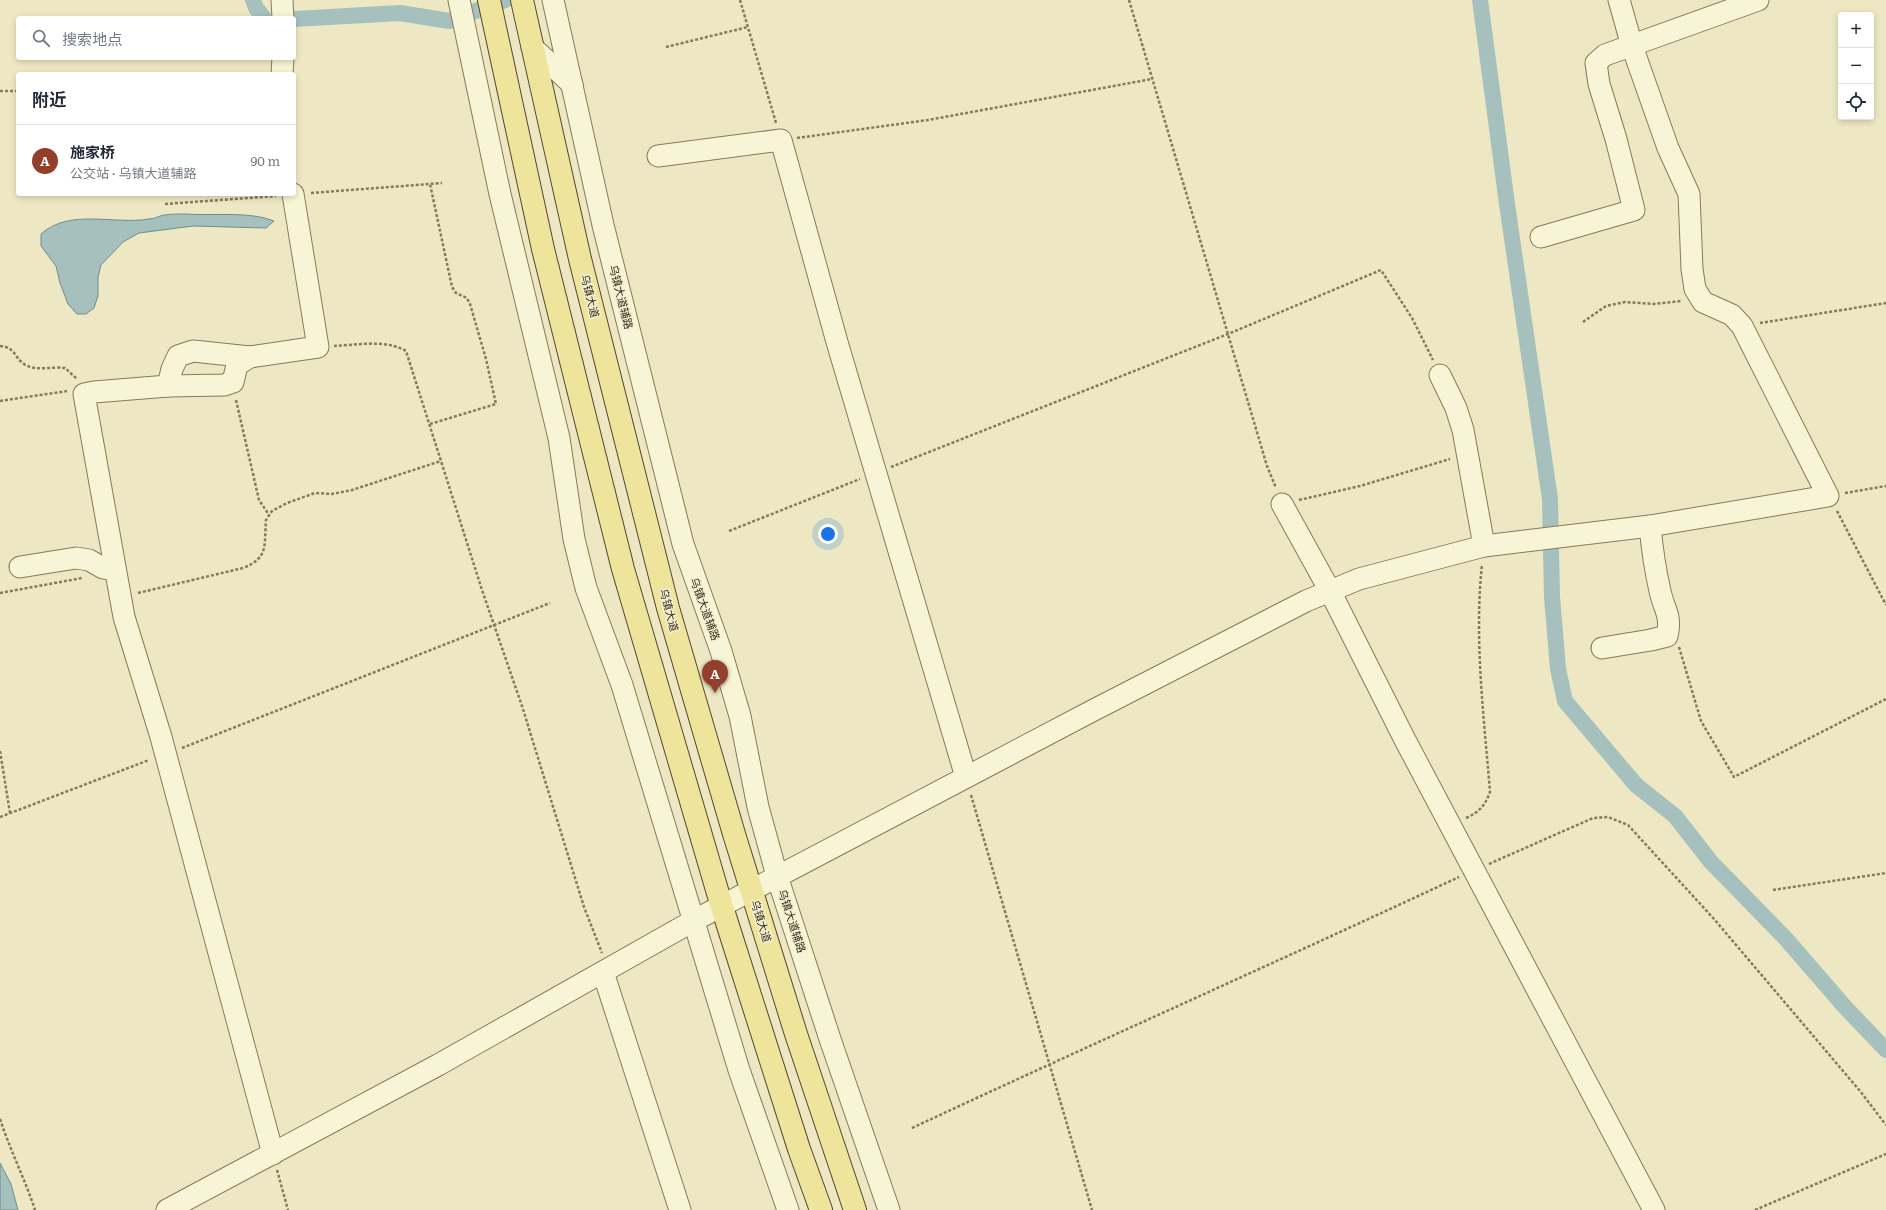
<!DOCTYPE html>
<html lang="zh">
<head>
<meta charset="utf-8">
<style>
  :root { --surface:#fff; --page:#f6f6f7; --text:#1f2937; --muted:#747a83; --line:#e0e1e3; --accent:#943e2c }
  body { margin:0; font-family:Literata,"Noto Sans SC",serif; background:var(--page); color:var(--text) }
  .controls { position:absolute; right:12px; top:12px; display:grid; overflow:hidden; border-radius:4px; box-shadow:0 2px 6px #0003 }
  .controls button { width:36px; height:36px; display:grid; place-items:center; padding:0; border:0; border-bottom:1px solid var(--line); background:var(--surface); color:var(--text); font:20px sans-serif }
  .you { position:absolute; left:828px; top:534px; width:14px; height:14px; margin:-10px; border:3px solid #fff; border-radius:50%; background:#1a73e8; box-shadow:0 0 0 6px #1a73e833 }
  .badge { display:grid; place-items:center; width:26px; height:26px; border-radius:50%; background:var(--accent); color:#fff; font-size:13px; font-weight:700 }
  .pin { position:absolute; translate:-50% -33px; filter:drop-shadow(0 1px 2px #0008) }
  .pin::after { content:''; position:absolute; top:21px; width:14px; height:12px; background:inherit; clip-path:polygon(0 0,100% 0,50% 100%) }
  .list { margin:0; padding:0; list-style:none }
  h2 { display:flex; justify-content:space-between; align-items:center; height:52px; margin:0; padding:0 16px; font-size:17px }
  h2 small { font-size:13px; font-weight:400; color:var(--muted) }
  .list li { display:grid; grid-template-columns:26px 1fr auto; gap:12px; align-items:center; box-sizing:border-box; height:72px; padding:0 16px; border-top:1px solid var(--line) }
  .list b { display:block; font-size:15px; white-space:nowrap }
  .list p { margin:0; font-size:13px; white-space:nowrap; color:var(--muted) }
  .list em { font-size:13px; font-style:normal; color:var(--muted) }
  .icon { flex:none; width:22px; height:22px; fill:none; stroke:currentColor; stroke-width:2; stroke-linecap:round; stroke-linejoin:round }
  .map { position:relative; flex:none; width:1886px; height:1210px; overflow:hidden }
  .search { position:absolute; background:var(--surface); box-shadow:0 2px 6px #0003; left:16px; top:16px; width:280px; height:44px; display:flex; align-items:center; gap:10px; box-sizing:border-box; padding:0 14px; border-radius:4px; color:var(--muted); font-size:15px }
  .panel { position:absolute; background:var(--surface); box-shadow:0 2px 6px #0003; left:16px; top:72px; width:280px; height:124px; border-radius:4px }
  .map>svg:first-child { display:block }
  .water { fill:#a5c0bd; stroke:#6c8e8b }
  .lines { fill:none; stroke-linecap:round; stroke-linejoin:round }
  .canal { stroke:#a5c0bd; stroke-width:16 }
  .minor-casing { stroke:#867a5a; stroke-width:23 }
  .major-casing { stroke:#54472f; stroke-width:24 }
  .path { stroke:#867a5a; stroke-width:2.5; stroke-dasharray:3 2; stroke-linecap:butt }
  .minor { stroke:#f8f4d6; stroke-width:21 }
  .major { stroke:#efe49c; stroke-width:22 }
  .labels { text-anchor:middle; stroke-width:3; stroke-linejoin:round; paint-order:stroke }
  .street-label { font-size:11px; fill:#372f1e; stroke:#f4f1d3 }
</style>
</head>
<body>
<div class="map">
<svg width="1886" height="1210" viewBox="0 0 1886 1210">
  <rect width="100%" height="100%" fill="#ede8c3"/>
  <g class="water">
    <path d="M 185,214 C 213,216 250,211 274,221 L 266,228 L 193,226 L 139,233 L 123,242 L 101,265 L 98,277 L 98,296 L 94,308 L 86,314 L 77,314 L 68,304 L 60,283 L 56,266 L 41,246 L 41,234 C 70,208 114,225 149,219 C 154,219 159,216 164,215 C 171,214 178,214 185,214 Z"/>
    <path d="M 0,1163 L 11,1184 L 18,1210 L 0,1210 Z"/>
  </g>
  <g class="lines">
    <g class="canal">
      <path d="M 253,0 L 256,8 L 264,18"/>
      <path d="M 1480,0 L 1507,204 L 1550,499 L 1552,597 L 1558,669 L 1565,701 L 1636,785 L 1675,816 L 1711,862 L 1787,940 L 1844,1006 L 1886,1050"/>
      <path d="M 294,19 L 400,13 L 449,21 L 505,0"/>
    </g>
    <g class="minor-casing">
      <g id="minor">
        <path d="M 282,0 L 283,18"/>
        <path d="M 459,0 L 500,194 L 559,438 L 574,539 L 586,588 L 622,685 L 739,1070 L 788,1210"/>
        <path d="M 553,0 L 603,225 L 683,544 L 721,651 L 740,716 L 758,807 L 777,876 L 830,1039 L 889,1210"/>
        <path d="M 532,47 L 572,84"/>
        <path d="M 282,74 L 283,58"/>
        <path d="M 658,156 L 781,140 L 837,342 L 966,777"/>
        <path d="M 1541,237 L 1634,210 L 1616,139 L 1599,84 L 1596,63 L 1605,55 L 1758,0"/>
        <path d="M 1440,375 L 1456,408 L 1463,430 L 1484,546"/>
        <path d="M 168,386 L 172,369 L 178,356 L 193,351 L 250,357"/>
        <path d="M 1282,504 L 1330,591 L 1404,738 L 1654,1210"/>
        <path d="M 20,567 L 76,558 L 89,560 L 103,568 L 115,570"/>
        <path d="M 1602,648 L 1651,640 L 1667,636 C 1672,615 1664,610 1660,591 C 1655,569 1652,548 1650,526"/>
        <path d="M 603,972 L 680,1210"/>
        <path d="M 273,1154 L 161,737 L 124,617 L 84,394 L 94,392 L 168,386 L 224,385 L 233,382 L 237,365 L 250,357 L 318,347 L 293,194"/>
        <path d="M 167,1210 L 438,1065 L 693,921 L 1090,712 L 1306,601 L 1359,579 L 1484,546 L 1650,526 L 1828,496 L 1742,326 L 1732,315 L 1703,302 L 1695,289 L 1692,269 L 1689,194 L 1668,148 L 1632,46 L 1619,0"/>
      </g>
    </g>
    <g class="major-casing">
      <g id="major">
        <path d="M 489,0 L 543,249 L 623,569 L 722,907 L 799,1149 L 821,1210"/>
        <path d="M 522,0 L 580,259 L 668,608 L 734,834 L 796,1034 L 855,1210"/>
      </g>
    </g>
    <g class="path">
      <path d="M 740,0 L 776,123"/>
      <path d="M 1129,0 L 1267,466 L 1276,488"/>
      <path d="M 666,47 L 748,27"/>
      <path d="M 0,91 L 18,91"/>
      <path d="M 797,138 L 928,120 L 1152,79"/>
      <path d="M 311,193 L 442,183"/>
      <path d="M 165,204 L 276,196"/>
      <path d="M 1583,322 L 1606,306 L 1625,302 L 1654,304 L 1681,301"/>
      <path d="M 1760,323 L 1886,303"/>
      <path d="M 0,346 C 15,347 14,357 24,364 C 35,372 53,366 65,368 L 77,379"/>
      <path d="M 334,346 C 357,345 386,339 406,351 L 482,590 L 522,706 L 584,907 L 602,953"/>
      <path d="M 236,400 L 259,500 L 269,515"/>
      <path d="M 0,401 L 67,391"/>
      <path d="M 430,424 L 496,404 L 486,359 L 470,304 L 467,298 L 456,293 L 452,287 L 430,184"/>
      <path d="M 891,467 L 1228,334 L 1381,270 L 1412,318 L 1433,360"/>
      <path d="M 1845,493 L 1886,486"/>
      <path d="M 1299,500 L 1360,486 L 1450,459"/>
      <path d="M 1837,511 L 1886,605"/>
      <path d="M 729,531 L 860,479"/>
      <path d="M 0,593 L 82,578"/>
      <path d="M 138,593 L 243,568 C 269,558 264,545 266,520 L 272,511 L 287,503 L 315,493 L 332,494 L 352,490 L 441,461"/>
      <path d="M 1679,647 L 1701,721 L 1734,777 L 1886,699"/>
      <path d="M 182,748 L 550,603"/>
      <path d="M 0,751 L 10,813"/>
      <path d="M 971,795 L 1092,1210"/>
      <path d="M 0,817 L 149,760"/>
      <path d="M 1466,818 C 1479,812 1485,806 1490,792 C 1484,717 1474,640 1482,564"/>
      <path d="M 1489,864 L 1593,818 L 1608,817 L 1628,825 L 1714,919 L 1860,1091 L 1886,1125"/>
      <path d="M 1773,890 L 1886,873"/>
      <path d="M 0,1119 C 10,1150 25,1179 35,1210"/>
      <path d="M 912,1128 C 1094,1043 1277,962 1459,877"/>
      <path d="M 277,1170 L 288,1210"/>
      <path d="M 1755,1210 L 1886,1154"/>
    </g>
    <use href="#minor" class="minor"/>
    <use href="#major" class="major"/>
  </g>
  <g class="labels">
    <g class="street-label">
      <text transform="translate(590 296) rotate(76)" y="4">乌镇大道</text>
      <text transform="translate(621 297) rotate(76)" y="4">乌镇大道辅路</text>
      <text transform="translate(705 609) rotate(70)" y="4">乌镇大道辅路</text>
      <text transform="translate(669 610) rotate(75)" y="4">乌镇大道</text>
      <text transform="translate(761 921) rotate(73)" y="4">乌镇大道</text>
      <text transform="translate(792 921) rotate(72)" y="4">乌镇大道辅路</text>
    </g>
  </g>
</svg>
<div class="controls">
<button>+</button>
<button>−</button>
<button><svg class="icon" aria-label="locate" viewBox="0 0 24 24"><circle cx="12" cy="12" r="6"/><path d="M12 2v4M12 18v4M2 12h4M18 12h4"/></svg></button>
</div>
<div class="you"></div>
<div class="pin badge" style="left:715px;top:693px">A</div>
<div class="search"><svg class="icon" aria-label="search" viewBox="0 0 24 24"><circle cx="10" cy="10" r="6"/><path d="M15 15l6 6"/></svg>搜索地点</div>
<section class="panel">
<h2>附近<small></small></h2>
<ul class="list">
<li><span class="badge">A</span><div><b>施家桥</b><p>公交站 · 乌镇大道辅路</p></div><em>90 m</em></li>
</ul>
</section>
</div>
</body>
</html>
